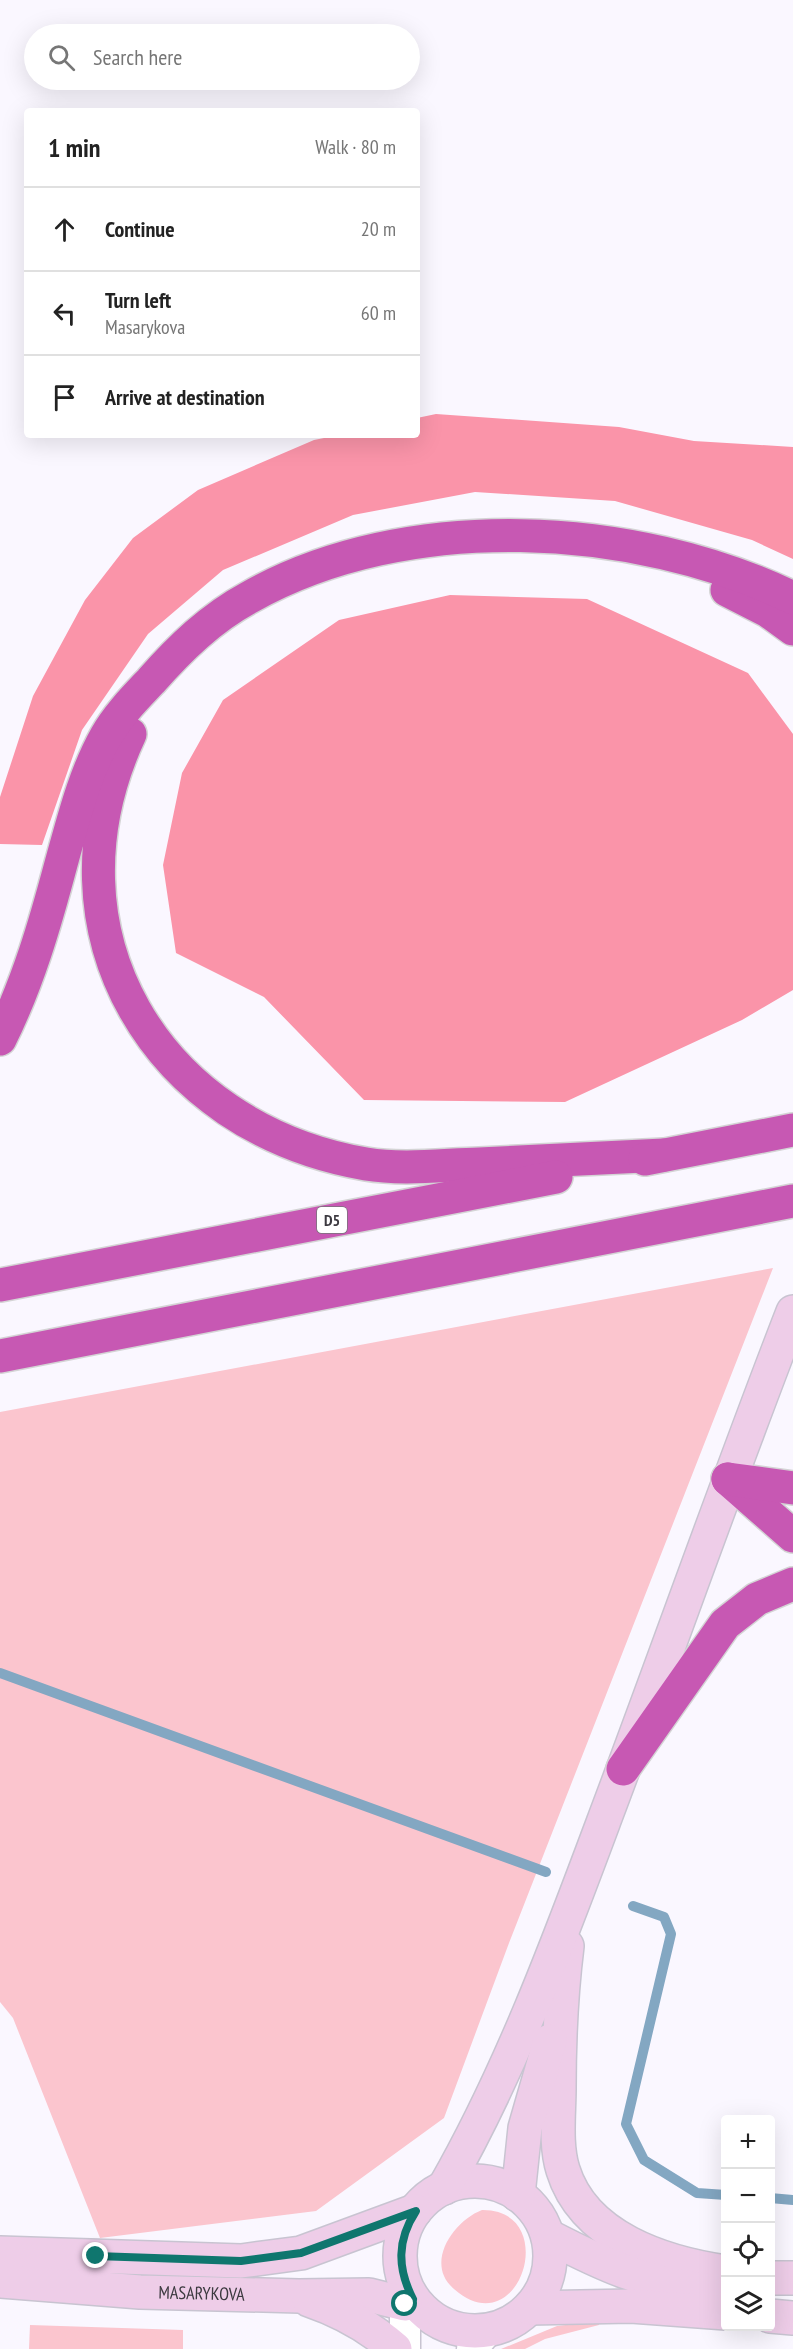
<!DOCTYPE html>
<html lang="en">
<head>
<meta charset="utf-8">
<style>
  :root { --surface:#fff; --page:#f2f2f2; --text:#222; --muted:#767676; --line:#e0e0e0 }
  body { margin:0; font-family:"PT Sans Narrow",sans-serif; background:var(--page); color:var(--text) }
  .controls { position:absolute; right:18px; bottom:18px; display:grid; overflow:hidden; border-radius:6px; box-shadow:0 6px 24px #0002 }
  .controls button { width:54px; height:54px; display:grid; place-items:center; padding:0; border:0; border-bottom:2px solid var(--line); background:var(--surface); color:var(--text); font:30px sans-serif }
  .stop { position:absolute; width:18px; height:18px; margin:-14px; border:4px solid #0f766e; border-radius:50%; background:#fff }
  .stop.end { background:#0f766e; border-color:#fff; box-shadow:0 2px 6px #0008 }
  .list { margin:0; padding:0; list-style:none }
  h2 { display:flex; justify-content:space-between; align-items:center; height:78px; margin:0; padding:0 24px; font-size:26px }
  h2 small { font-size:20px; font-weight:400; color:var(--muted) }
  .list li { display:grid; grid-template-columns:39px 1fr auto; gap:18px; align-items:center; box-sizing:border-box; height:84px; padding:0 24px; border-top:2px solid var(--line) }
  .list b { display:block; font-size:22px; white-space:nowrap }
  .list p { margin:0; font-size:20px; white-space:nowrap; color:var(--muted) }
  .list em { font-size:20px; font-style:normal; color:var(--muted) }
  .icon { flex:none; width:33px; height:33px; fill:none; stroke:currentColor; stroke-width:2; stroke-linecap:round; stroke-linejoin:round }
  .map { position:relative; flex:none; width:793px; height:2349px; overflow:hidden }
  .search { position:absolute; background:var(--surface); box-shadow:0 6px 24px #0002; left:24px; top:24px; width:396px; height:66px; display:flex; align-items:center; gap:15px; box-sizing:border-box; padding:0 21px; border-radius:33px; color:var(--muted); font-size:22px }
  .panel { position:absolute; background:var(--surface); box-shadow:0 6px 24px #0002; left:24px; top:108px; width:396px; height:330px; border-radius:6px }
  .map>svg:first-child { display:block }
  .green { fill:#fbc5ce }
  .forest { fill:#fa94a9 }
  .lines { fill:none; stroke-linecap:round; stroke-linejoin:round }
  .stream { stroke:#83a7c2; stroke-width:10 }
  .street-casing { stroke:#c8c4d1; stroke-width:33 }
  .secondary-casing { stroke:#c8c4d1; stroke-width:36 }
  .highway-casing { stroke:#d4d4d5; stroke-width:36 }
  .street { stroke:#fff; stroke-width:30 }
  .secondary { stroke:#eecde8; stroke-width:33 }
  .highway { stroke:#c758b3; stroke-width:33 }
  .route { stroke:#0f766e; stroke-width:8 }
  .labels { text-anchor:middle; stroke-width:5; stroke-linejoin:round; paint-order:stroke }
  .shield { fill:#fff; stroke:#767579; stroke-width:1.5 }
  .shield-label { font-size:16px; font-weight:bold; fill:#3c3a40 }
  .street-label { font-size:18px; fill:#3c3a40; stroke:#fff }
</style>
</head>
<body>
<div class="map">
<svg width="793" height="2349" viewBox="0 0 793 2349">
  <rect width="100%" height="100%" fill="#faf7ff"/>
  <g class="green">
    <path d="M 773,1268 L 509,1943 L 444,2118 L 316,2211 L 100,2238 L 13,2018 L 0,2002 L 0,1412 Z"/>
    <path d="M 482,2210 C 562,2209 520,2347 454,2289 C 424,2264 453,2221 482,2210 Z"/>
    <path d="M 599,2321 L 599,2325 L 545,2339 L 525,2349 L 501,2349 L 557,2326 Z"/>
    <path d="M 30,2325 L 183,2330 L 183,2349 L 29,2349 Z"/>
  </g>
  <g class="forest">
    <path d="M 436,414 L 619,427 L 694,441 L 793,447 L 793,559 L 752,540 L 615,501 L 475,492 L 353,515 L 223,570 L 148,634 L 82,730 L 42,845 L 0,844 L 0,797 L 33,696 L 85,600 L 133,538 L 198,490 L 314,440 L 339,435 L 417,435 L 417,418 Z"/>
    <path d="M 450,595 L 587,599 L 748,673 L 793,734 L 793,990 L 742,1020 L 565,1102 L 364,1100 L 264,997 L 176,953 L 163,865 L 182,773 L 223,700 L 339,620 Z"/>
  </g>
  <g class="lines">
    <g class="stream">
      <path d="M 0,1673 L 546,1872"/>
      <path d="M 633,1906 L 664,1917 L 671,1934 L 626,2124 L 644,2160 L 697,2193 L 726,2195"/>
      <path d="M 770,2198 L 793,2200"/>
    </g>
    <g class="street-casing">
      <g id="street">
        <path d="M 405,2349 L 405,2304 L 413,2299"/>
        <path d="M 472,2349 L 487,2331"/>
      </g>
    </g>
    <g class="secondary-casing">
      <g id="secondary">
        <path d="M 567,1946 C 561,1994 559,2039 559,2088 C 559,2114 555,2145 563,2170 C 584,2238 664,2263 726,2272"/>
        <circle cx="475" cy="2256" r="75"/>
        <path d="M 444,2188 C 511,2071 559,1941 606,1815 C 669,1648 728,1479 793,1312"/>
        <path d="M 518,2195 L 525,2128 L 550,2041"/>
        <path d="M 548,2236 C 606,2266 643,2283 709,2291"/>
        <path d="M 0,2253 L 241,2261 L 301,2253 L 415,2211"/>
        <path d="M 770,2278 L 793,2278"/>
        <path id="s1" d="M 0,2281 L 140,2292 L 299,2296 L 369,2295 L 405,2304"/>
        <path d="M 309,2300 C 341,2311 370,2327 395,2349"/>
        <path d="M 530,2308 L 631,2306 L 726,2313"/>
        <path d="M 770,2316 L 793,2318"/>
      </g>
    </g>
    <g class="highway-casing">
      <g id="highway">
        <path d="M 727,590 L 768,611 L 793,629"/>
        <path d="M 130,734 C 38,932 156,1128 366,1164 C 402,1170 442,1165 479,1164 C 541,1161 603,1158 664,1155"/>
        <path d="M 0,1039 C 28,983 45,924 61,864 C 73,821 84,775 106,736 C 118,715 135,698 151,681 C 180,648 211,618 250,597 C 406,509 635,521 793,598"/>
        <path d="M 645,1159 L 793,1130"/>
        <path d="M 0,1285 L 556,1177"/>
        <path d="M 0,1356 L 793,1201"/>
        <path d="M 728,1479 L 793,1536"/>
        <path d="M 728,1479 L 793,1488"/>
        <path d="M 623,1769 L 725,1624 L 757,1599 L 793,1584"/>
      </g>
    </g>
    <use href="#street" class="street"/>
    <use href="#secondary" class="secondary"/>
    <use href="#highway" class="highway"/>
  </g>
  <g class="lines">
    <path class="route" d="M 96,2256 L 241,2261 L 301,2253 L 416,2211 C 397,2240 397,2268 413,2299 L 405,2304"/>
  </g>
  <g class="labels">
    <rect class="shield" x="317" y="1207" width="30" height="26" rx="4.5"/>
    <g class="shield-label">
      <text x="332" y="1226">D5</text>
    </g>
    <g class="street-label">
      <text dy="6" stroke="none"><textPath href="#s1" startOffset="202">MASARYKOVA</textPath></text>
    </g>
  </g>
</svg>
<div class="controls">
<button>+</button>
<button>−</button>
<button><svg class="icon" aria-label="locate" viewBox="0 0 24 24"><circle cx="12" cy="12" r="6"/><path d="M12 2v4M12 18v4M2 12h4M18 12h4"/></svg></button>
<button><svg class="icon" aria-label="layers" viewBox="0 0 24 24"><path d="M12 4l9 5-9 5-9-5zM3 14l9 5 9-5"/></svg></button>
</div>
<div class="stop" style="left:405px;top:2304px"></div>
<div class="stop end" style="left:96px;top:2256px"></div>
<div class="search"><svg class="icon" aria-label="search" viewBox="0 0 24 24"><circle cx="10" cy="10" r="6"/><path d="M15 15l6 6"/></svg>Search here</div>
<section class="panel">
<h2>1 min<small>Walk · 80 m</small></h2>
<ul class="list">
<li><svg class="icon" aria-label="ahead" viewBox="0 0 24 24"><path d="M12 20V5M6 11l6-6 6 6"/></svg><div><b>Continue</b></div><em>20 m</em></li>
<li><svg class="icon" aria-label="left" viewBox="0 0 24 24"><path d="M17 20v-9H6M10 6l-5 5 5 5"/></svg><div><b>Turn left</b><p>Masarykova</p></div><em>60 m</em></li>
<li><svg class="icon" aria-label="arrive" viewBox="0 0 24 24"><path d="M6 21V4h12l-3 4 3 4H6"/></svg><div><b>Arrive at destination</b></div></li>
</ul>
</section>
</div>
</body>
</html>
